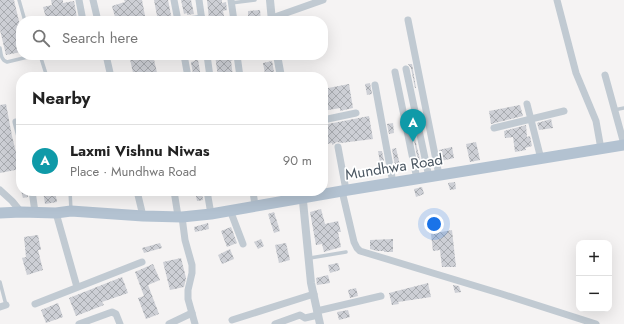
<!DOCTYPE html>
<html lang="en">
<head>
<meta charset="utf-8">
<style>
  :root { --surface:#fff; --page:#f6f6f6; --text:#222; --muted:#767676; --line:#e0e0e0; --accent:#0b8043 }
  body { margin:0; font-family:Jost,sans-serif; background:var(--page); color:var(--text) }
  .controls { position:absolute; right:12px; bottom:12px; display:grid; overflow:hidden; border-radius:8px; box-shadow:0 4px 16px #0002 }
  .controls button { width:36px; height:36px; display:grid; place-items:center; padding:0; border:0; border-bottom:1px solid var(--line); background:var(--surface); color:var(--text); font:20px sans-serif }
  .you { position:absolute; left:434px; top:224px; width:14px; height:14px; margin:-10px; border:3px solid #fff; border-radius:50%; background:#1a73e8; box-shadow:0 0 0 6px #1a73e833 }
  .badge { display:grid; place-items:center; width:26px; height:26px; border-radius:50%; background:var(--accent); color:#fff; font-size:13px; font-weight:700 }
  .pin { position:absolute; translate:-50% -33px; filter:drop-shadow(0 1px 2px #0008) }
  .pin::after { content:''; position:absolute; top:21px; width:14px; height:12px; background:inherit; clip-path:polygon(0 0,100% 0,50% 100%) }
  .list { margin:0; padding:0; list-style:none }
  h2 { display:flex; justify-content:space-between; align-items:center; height:52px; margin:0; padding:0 16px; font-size:17px }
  h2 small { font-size:13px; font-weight:400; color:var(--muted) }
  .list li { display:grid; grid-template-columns:26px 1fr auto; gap:12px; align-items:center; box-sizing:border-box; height:72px; padding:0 16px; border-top:1px solid var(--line) }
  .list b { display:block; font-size:15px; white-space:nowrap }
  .list p { margin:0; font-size:13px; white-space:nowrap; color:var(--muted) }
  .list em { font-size:13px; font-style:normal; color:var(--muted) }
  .icon { flex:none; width:22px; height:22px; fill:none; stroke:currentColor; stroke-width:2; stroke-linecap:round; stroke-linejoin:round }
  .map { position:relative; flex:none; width:624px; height:324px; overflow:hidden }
  .search { position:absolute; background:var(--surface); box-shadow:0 4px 16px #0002; left:16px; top:16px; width:312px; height:44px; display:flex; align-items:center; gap:10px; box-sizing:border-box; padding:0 14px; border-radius:16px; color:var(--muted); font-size:15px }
  .panel { position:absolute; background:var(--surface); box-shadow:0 4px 16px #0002; left:16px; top:72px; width:312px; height:124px; border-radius:16px }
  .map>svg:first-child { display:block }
  .building { fill:url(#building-cross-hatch) }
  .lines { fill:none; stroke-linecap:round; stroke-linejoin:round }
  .service { stroke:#c1cad2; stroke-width:3.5 }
  .minor { stroke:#c1cad2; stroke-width:7 }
  .tertiary { stroke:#c1cad2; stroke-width:8 }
  .primary { stroke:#b3c2d1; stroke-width:11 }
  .labels { text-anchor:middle; stroke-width:3.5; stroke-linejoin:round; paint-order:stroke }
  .street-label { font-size:15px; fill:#4a5661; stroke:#fff }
</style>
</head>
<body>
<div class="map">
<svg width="624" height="324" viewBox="0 0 624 324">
  <defs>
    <pattern id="building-cross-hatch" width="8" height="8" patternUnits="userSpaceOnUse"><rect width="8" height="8" fill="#cdcfd5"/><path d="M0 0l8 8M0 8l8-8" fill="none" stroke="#a8abb0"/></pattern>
  </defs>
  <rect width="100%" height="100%" fill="#f5f3f3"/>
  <g class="building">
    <path d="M 0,0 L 14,0 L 21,30 L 21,52 L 6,55 L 0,30 Z"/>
    <path d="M 51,0 L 63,0 L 63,3 L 74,1 L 77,18 L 71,20 L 71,21 L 47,21 L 43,7 L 52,5 Z"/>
    <path d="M 124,0 L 142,0 L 146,21 L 116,21 L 112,6 L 125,2 Z"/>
    <path d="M 154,0 L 168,0 L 172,20 L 158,21 Z"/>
    <path d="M 181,0 L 191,0 L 194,14 L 187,15 L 187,13 L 184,14 Z"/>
    <path d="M 207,0 L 222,0 L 222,3 L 226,2 L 227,10 L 223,11 L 225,21 L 214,21 L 214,19 L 209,19 Z"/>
    <path d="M 260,10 L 261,21 L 248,21 L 248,11 Z"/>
    <path d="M 129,55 L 153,55 L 158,77 L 134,77 Z"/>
    <path d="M 193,55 L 199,55 L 200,60 L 198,60 L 201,77 L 196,77 L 196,73 L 193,74 L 191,62 L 195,61 Z"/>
    <path d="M 215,55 L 232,55 L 233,60 L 231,61 L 233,77 L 218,77 Z"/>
    <path d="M 272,61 L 274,72 L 265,74 L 263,63 Z"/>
    <path d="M 408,64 L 412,64 L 416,88 L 415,88 L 411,68 Z"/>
    <path d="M 370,83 L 372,94 L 367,95 L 365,84 Z"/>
    <path d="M 349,84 L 353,108 L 340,111 L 340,108 L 323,111 L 323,89 Z"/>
    <path d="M 6,104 L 12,136 L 20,169 L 0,173 L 0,105 Z"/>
    <path d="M 520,105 L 523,116 L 491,124 L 489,111 Z"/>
    <path d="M 369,116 L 373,139 L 341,143 L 337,142 L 334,144 L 332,145 L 332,143 L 323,145 L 323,125 Z"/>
    <path d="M 551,119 L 553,128 L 539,130 L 537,123 Z"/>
    <path d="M 393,123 L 394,133 L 389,134 L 387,124 Z"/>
    <path d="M 526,125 L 527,137 L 530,136 L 532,146 L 525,148 L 526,150 L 515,152 L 513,137 L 505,138 L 504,131 Z"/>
    <path d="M 415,139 L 420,160 L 418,161 L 414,140 Z"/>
    <path d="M 476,142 L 480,160 L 470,162 L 466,144 Z"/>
    <path d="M 452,147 L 454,158 L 441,161 L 439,150 Z"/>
    <path d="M 396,148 L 401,170 L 396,171 L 392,149 Z"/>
    <path d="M 378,151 L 382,151 L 384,161 L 380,162 Z"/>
    <path d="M 455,182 L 456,189 L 450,190 L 448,183 Z"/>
    <path d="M 422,187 L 424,194 L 416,197 L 414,189 Z"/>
    <path d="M 21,191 L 27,191 L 28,197 L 23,198 Z"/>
    <path d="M 43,191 L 55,191 L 57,202 L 45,204 Z"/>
    <path d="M 195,191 L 202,191 L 203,200 L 197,201 Z"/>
    <path d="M 212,191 L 226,191 L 226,195 L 213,196 Z"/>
    <path d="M 321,209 L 325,224 L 338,221 L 341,232 L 338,232 L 341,247 L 324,252 L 322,244 L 316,245 L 310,212 Z"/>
    <path d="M 274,212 L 280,231 L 274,233 L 268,214 Z"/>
    <path d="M 208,223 L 209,229 L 195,232 L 194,227 Z"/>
    <path d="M 231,227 L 237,243 L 227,247 L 221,231 Z"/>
    <path d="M 452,230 L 456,267 L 442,267 L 440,250 L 433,251 L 431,234 Z"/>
    <path d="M 38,235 L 41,250 L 38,250 L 43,270 L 27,275 L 22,258 L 26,257 L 24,237 Z"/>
    <path d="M 261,239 L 264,246 L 258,249 L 254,242 Z"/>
    <path d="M 393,239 L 393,252 L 384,252 L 384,251 L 377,251 L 370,249 L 370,240 Z"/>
    <path d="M 160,243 L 162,248 L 144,253 L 142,248 Z"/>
    <path d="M 286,243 L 290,260 L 279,263 L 275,245 Z"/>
    <path d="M 230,249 L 234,259 L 222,264 L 218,255 Z"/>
    <path d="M 181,258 L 186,278 L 184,287 L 170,290 L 163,262 Z"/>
    <path d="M 338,263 L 340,270 L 330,273 L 328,265 Z"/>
    <path d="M 153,264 L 160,280 L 148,285 L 159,314 L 146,319 L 138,298 L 144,296 L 135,272 Z"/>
    <path d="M 328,275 L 330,283 L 317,285 L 316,278 Z"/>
    <path d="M 122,277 L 128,293 L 102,302 L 104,305 L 76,316 L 69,298 Z"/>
    <path d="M 428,283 L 431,297 L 398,302 L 399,304 L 392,305 L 389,293 Z"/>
    <path d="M 453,285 L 459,286 L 461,292 L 455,293 Z"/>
    <path d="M 356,288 L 358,296 L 350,298 L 348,290 Z"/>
    <path d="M 58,303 L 63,317 L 46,323 L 41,310 Z"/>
    <path d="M 348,310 L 350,317 L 339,320 L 337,312 Z"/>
  </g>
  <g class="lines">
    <g class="service">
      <path d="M 19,0 L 25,21"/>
      <path d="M 231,3 L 255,0"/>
      <path d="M 0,48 C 1,54 1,60 7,62 L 36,55"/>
      <path d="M 40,55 L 47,77"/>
      <path d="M 614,110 L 624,108"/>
      <path d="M 70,191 L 71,210"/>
      <path d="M 310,258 L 346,252"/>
      <path d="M 0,282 L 6,305"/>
    </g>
    <g class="minor">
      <path d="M 79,0 L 83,21"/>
      <path d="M 93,0 L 98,21"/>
      <path d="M 174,0 L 178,21"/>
      <path d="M 199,0 L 202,21"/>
      <path d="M 231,0 L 234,21"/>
      <path d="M 557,0 L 576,73 L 596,121 L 601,149"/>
      <path d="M 272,18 L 323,0"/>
      <path d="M 408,20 L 439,175"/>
      <path d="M 181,21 L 202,18"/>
      <path d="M 106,55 L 111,77"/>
      <path d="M 184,55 L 188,77"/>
      <path d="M 207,55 L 210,77"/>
      <path d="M 237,55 L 240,77"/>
      <path d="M 406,69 L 429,177"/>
      <path d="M 395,72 L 417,179"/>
      <path d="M 605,75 L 624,144"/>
      <path d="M 375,85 L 393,183"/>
      <path d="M 527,104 L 541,159"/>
      <path d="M 323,120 L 356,113"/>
      <path d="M 16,122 L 21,141"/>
      <path d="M 494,128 L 564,111"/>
      <path d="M 338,147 L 346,190"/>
      <path d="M 0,190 L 12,201 L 21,212"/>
      <path d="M 32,191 L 35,212"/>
      <path d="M 137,191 L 143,216"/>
      <path d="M 174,191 L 178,216"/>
      <path d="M 207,191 L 211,214"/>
      <path d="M 253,191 L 255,206"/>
      <path d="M 342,191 L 354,242 L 357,248 L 360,251 L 502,294 L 596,324"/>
      <path d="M 230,210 L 243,244"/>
      <path d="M 56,213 L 77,287"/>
      <path d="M 182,217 L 185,240 L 192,265 L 192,273 L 188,290 L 188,299 L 195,324"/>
      <path d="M 35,304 L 142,262"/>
      <path d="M 0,307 L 6,305"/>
      <path d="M 317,311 L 381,296"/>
      <path d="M 232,320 L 314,294"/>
      <path d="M 79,324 L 112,312 L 116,314 L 120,324"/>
      <path d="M 169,324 L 192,313"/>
      <path d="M 275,324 L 300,315 L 305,318 L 318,315"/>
    </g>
    <g class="tertiary">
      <path d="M 270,0 L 272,21"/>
      <path d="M 277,55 L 281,77"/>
      <path d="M 302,191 L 311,283 L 320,324"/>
    </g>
    <path class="primary" d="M 0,213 L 21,212 L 56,213 L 71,211 L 143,216 L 182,217 L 211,214 L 342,191 L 624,145"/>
  </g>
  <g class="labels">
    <g class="street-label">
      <text transform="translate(394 167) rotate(-9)" y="5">Mundhwa Road</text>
    </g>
  </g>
</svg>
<div class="controls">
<button>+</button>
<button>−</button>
</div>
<div class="you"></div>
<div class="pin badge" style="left:413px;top:142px;background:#0f9aa8">A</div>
<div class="search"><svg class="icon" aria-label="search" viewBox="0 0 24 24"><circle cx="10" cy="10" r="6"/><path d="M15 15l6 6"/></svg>Search here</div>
<section class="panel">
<h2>Nearby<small></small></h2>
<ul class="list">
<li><span class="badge" style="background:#0f9aa8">A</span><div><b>Laxmi Vishnu Niwas</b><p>Place · Mundhwa Road</p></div><em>90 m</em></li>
</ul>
</section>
</div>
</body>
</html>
